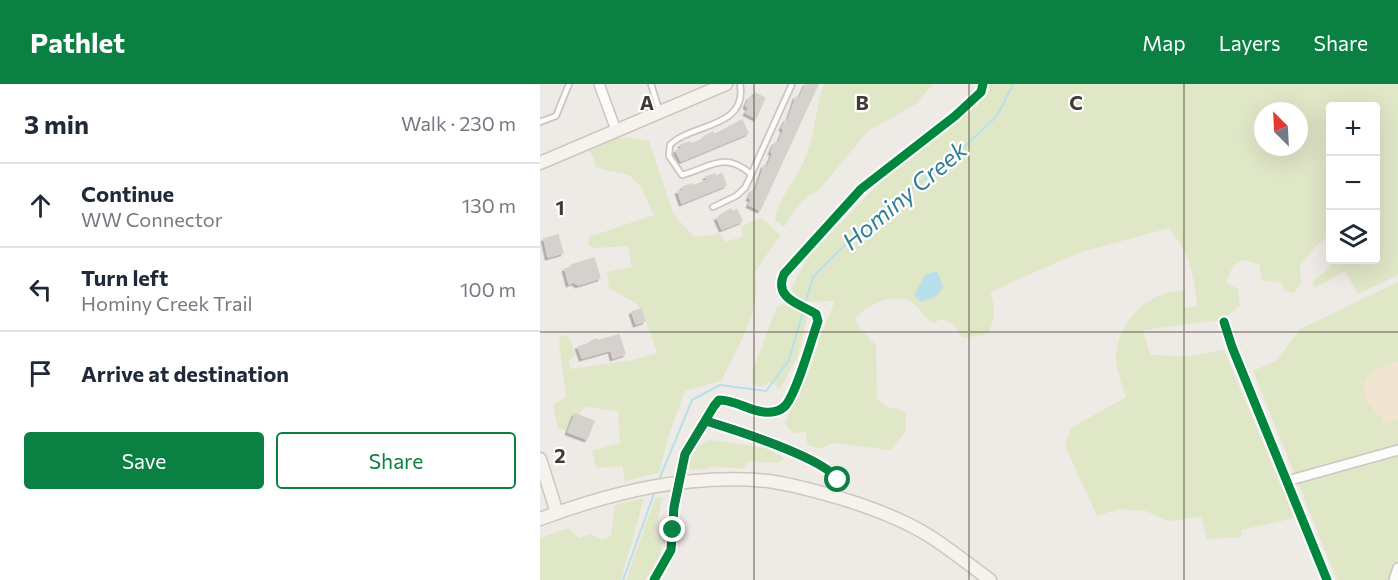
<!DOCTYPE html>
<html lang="en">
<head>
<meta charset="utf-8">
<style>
  :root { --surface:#fff; --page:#f6f6f7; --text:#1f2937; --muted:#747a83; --line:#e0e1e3; --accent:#0b8043 }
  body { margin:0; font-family:Commissioner,sans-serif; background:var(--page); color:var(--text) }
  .controls { position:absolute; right:18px; top:18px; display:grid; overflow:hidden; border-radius:6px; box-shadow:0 6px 24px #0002 }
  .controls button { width:54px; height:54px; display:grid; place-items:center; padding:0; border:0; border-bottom:2px solid var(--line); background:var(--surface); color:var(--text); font:30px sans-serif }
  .compass { position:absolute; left:714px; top:18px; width:54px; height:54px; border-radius:50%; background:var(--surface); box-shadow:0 6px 24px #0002; rotate:336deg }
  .stop { position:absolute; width:18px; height:18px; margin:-14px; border:4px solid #0b8043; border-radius:50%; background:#fff }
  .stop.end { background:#0b8043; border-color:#fff; box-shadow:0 2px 6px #0008 }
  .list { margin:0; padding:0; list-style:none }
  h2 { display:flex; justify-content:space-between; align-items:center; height:78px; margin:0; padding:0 24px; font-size:26px }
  h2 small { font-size:20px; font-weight:400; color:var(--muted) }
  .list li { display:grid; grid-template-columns:39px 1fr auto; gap:18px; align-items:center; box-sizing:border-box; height:84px; padding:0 24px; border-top:2px solid var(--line) }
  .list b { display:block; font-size:22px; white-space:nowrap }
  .list p { margin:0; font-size:20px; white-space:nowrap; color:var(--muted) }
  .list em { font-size:20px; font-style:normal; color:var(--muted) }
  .actions { display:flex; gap:12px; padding:18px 24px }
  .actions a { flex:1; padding:14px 0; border:2px solid var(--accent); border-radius:6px; text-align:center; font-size:21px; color:var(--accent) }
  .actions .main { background:var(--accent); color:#fff }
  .icon { flex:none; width:33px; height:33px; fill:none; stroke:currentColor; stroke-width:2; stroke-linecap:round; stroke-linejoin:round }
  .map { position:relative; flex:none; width:858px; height:496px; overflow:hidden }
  header { display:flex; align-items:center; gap:36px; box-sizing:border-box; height:84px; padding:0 30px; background:var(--accent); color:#fff }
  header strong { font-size:28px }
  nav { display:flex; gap:33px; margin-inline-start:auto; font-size:21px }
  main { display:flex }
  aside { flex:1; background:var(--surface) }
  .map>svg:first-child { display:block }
  .green { fill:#e0e7c7; fill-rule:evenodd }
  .sand { fill:#f1e4d1 }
  .water { fill:#b8dfea }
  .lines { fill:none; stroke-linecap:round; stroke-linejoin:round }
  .stream { stroke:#b8dfea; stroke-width:2 }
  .building { fill:#d5d1cd; stroke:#d6d1cc; stroke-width:1.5; filter:url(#shadow) }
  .lane-casing { stroke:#cac6c2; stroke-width:8 }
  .street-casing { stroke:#cac6c2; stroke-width:12 }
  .secondary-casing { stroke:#cec7bf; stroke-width:15 }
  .lane { stroke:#fcfcfb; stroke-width:4.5 }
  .street { stroke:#fcfcfb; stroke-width:9 }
  .secondary { stroke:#f6f2ed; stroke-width:12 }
  .cycleway-casing { stroke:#fff; stroke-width:13 }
  .cycleway { stroke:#00873e; stroke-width:9 }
  .route { stroke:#0b8043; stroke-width:8 }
  .grid { fill:none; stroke:#423a34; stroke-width:1.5; stroke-opacity:0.55 }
  .labels { text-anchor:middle; stroke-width:4.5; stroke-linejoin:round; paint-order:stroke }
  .water-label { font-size:24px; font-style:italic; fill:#307f98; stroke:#fff }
  .grid-label { font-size:20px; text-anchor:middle; font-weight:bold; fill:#423a34; stroke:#fff; stroke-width:4.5; stroke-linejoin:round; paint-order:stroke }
</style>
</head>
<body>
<header>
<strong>Pathlet</strong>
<nav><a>Map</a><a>Layers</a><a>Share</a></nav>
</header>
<main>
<aside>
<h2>3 min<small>Walk · 230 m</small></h2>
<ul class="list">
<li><svg class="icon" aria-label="ahead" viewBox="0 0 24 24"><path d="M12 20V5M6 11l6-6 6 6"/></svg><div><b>Continue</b><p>WW Connector</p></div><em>130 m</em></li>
<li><svg class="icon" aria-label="left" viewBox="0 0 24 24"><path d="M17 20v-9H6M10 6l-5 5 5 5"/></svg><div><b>Turn left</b><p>Hominy Creek Trail</p></div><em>100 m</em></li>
<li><svg class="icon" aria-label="arrive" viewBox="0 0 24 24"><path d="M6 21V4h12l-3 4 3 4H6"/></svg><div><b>Arrive at destination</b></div></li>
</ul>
<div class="actions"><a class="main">Save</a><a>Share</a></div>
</aside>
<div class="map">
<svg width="858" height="496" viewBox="0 0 858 496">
  <defs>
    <filter id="shadow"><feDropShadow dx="-2.5" dy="2.5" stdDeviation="0" flood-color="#0004"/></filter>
  </defs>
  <rect width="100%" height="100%" fill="#eeeae6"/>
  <g class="green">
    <path d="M 284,0 L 393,0 L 376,20 L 327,48 L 278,107 C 263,111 252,130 244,143 L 235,136 C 239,113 255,98 264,77 C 275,52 275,26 284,0 Z"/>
    <path d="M 449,0 L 858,0 L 858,191 L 818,210 L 805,187 L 775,204 L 772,198 L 786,187 L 793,176 L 836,176 L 836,22 L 790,22 L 790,158 L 788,152 L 775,163 L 760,182 L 761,200 L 754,209 L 745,207 L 741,199 L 722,196 L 719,180 L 703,176 L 693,182 L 686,198 L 698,205 L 700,222 L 681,236 L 603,246 L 610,271 L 651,272 L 684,266 L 755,434 L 701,446 L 702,453 L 667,455 L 661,433 L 628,437 L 606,427 L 578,425 L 557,432 L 525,362 L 531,344 L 586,313 C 582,301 577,288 576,276 C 575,247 598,217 626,209 C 632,207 638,207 645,206 L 645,224 L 657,222 C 654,188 650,171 629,144 L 538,169 L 450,208 C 456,223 456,237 447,250 L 423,254 L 413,240 L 401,235 L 394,239 C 383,234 383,227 374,220 C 356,206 329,220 315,234 L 319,244 L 336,261 L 337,315 L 345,322 L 366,328 L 365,349 L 350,366 L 292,359 L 281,365 L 267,361 L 266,348 L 253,349 L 245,339 L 295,217 C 278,216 260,223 251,204 L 269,172 L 339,99 L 444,13 ZM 723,27 L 759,27 L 759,63 L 723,63 Z"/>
    <path d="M 85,53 L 109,57 L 134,131 L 154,153 L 180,150 L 186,158 L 203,152 L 201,142 L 222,134 L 240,151 L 215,188 C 223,224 196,265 181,297 L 145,307 L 128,353 L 119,389 L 85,397 L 82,382 L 56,384 L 52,367 L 80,359 L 78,327 L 45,323 L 25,346 L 18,344 L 13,321 L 26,313 L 19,259 L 20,253 L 26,251 L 31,256 L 35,271 L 28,278 L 31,285 L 92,276 L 117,269 L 102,225 L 92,217 L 69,204 L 67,188 L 92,183 L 88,162 L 55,164 L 48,161 L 49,153 L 114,131 L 101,103 L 89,91 L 56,84 L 53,72 L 47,65 L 77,54 Z"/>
    <path d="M 858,198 L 858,496 L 797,496 L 713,287 L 736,277 L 760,245 Z"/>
    <path d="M 244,220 L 268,230 L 258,272 L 240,305 L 230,297 L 222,303 L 213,301 L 212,288 L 236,225 Z"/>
    <path d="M 169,356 L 226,364 L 244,374 L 238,379 L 209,377 L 203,385 L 173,382 L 165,386 L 147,385 L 156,364 Z"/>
    <path d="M 104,414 L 81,496 L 0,496 L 0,454 L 28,444 L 39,454 L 50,450 L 62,456 L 71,452 L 75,421 Z"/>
    <path d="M 115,414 L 122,414 L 115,451 L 122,459 L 119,476 L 105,496 L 86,496 Z"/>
  </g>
  <path class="sand" d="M 858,277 L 858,335 L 843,341 L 843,336 C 830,322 810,300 836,286 C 843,282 852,281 858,277 Z"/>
  <path class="water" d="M 397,187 L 403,203 L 397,212 L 381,218 L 374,211 L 385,191 Z"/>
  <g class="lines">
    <g class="stream">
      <path d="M 119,396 L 152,316 L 180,301 L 226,307 L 249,276 L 273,193 L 335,131 L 408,78 L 457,32 L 473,0"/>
      <path d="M 83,496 L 115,407"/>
    </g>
  </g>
  <g class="building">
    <path d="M 266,0 L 278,0 L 220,126 L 209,121 L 212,115 L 209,114 L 213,106 L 216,107 L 224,82 L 227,84 L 233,69 L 231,68 L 235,59 L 238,60 L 244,46 L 242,44 L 246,36 L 248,37 L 256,13 L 259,15 Z"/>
    <path d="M 215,9 L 225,14 L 216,34 L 206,29 L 209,24 L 206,22 L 210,13 L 213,15 Z"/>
    <path d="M 202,36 L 208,49 L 141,77 L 136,67 L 142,64 L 141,61 L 150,58 L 151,60 L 166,54 L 165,52 L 173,48 L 174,51 Z"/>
    <path d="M 175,90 L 176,92 L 182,90 L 186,101 L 142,119 L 138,108 L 143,106 L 143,103 L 152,100 L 153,102 L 168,96 L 166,93 Z"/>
    <path d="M 191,125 L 192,128 L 197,126 L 202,137 L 182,145 L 177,134 L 183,132 L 182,130 Z"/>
    <path d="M 18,151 L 23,169 L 8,173 L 4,155 Z"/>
    <path d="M 54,174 L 60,194 L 38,201 L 34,198 L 29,200 L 25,185 L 30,184 L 32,181 Z"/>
    <path d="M 101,225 L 105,237 L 96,240 L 92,228 Z"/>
    <path d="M 79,251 L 85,270 L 73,274 L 71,266 L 42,274 L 38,263 L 51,259 L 51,257 L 57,255 L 57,257 Z"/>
    <path d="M 35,330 L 54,337 L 47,355 L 28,348 Z"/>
  </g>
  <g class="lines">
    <g class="lane-casing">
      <g id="lane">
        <path d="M 111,0 L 119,26"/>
        <path d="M 200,0 C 208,45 151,39 130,61 L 129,72 L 142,91 C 171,83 184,67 211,90"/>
        <path d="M 0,38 L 16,32 L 29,0"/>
        <path d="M 173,123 L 196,112 L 205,104 L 252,0"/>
      </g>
    </g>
    <g class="street-casing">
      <g id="street">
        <path d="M 59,0 L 76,46"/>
        <path d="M 684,238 L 692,263 L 787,496"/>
        <path d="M 747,397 L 858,366"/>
        <path d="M 854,496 L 858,484"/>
      </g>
    </g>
    <g class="secondary-casing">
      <g id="secondary">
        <path d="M 0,79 L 186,0"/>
        <path d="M 0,375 L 17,429"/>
        <path d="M 0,435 C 73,408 149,389 228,397 C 252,400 279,408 303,415 C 332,424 366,437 391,453 C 411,466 431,482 450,496"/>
      </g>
    </g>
    <use href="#lane" class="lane"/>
    <use href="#street" class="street"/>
    <use href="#secondary" class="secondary"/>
    <g class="cycleway-casing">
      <g id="cycleway">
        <path d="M 684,238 L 692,263 L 787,496"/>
        <path d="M 166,337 C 192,345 285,374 298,396"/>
        <path d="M 114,496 L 131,466 L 134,423 L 145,370 L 174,322 L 179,316 C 196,316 209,327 224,328 C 232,329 241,327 246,321 C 258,305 271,257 278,237 L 276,230 C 261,220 233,215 244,190 L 321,105 L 415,32 L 441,8 L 443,0"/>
      </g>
    </g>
    <use href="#cycleway" class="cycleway"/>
  </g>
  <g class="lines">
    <path class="route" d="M 133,446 L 134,423 L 145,370 L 166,337 C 192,344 285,374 298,396"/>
  </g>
  <path class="grid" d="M 214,0 L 214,496M 429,0 L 429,496M 644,0 L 644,496M 0,248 L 858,248"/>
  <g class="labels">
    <g class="water-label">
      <text transform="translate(365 112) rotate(-40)" y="8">Hominy Creek</text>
    </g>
  </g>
  <g class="grid-label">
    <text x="107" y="26">A</text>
    <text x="322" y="26">B</text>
    <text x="536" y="26">C</text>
    <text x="20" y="131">1</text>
    <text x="20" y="379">2</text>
  </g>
</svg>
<div class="controls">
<button>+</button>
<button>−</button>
<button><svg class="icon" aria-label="layers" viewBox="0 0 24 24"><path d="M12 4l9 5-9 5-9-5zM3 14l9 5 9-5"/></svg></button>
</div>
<svg class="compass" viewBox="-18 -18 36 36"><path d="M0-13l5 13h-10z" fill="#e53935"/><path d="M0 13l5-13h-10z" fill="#747a83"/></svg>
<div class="stop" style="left:298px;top:396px"></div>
<div class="stop end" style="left:133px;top:446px"></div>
</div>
</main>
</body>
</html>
